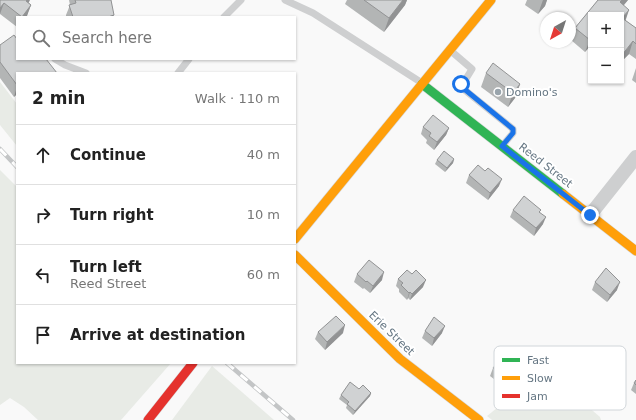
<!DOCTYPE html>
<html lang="en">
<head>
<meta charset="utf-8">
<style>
  :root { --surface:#fff; --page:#f2f2f2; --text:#222; --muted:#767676; --line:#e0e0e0 }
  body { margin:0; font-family:"DejaVu Sans",sans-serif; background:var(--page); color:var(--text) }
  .controls { position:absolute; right:12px; top:12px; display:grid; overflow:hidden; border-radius:0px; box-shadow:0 1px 3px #0004 }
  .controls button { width:36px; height:36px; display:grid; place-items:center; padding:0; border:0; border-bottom:1px solid var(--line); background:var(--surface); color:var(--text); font:20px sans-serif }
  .compass { position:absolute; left:540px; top:12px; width:36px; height:36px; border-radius:50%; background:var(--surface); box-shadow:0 1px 3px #0004; rotate:219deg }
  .stop { position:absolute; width:12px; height:12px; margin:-9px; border:3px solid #1a73e8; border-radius:50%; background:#fff }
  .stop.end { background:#1a73e8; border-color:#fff; box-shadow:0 1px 4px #0008 }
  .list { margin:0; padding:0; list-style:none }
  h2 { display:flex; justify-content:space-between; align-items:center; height:52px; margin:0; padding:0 16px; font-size:17px }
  h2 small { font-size:13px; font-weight:400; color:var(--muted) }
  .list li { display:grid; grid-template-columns:26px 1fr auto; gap:12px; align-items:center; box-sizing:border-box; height:60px; padding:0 16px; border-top:1px solid var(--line) }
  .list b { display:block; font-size:15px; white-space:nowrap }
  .list p { margin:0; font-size:13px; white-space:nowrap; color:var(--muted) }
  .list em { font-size:13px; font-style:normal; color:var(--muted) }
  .icon { flex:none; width:22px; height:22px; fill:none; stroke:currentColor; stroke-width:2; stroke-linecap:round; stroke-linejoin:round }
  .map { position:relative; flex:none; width:636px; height:420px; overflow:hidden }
  .search { position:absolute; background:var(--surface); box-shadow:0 1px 3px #0004; left:16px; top:16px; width:280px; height:44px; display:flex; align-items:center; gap:10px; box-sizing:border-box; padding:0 14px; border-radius:0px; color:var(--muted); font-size:15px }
  .panel { position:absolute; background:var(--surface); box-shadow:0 1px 3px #0004; left:16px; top:72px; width:280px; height:292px; border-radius:0px }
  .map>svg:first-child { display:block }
  .green { fill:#e8ebe6 }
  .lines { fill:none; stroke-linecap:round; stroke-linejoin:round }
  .fast-casing { stroke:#d5d6d7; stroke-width:10 }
  .slow-casing { stroke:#d5d6d7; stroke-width:10 }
  .jam-casing { stroke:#d5d6d7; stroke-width:10 }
  .lane { stroke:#cecfd0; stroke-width:7 }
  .street { stroke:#cecfd0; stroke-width:14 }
  .fast { stroke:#30b455; stroke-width:9 }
  .slow { stroke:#ff9f0a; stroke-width:9 }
  .jam { stroke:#e5322d; stroke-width:9 }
  .rail-casing { stroke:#c3c5c6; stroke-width:4.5 }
  .rail { stroke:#fff; stroke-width:3; stroke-dasharray:9; stroke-linecap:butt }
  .wall { fill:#b3b5b5 }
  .shaded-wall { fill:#929394 }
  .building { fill:#d0d2d3; stroke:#929394 }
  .route { stroke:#1a73e8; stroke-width:5 }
  .poi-dot { fill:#99a4ac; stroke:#fff; stroke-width:1.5 }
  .labels { text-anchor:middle; stroke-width:4; stroke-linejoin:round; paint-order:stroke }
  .poi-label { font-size:11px; fill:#657683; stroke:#fff; text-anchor:start }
  .street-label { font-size:11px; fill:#657683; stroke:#fff }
  .key { fill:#fff; stroke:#d1d6da; stroke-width:1 }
  .key-label { font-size:11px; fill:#657683 }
</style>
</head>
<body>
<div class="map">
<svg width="636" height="420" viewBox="0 0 636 420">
  <rect width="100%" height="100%" fill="#f9f9f9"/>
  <g class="green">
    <path d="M 0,82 L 17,104 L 17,146 L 0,125 Z"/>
    <path d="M 0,170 L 17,187 L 17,363 L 171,363 L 121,420 L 38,420 L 24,407 L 10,398 L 0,405 Z"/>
    <path d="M 212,366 L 274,420 L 172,420 Z"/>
    <path d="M 533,379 L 556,379 L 600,417 L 601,420 L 492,420 L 487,416 Z"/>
  </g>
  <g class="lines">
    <g class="fast-casing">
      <path id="fast" d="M 422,84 L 563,194"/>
    </g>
    <g class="slow-casing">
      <g id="slow">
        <path d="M 563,194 L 636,251"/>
        <path d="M 295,239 L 491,0"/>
        <path d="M 295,255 L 400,359 L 479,420"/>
      </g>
    </g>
    <g class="jam-casing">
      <path id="jam" d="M 148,420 L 193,363"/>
    </g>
    <g class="lane">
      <path d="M 285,0 L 313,13 L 422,83"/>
      <path d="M 224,17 L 241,0"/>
      <path d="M 451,51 L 472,69 L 461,87 L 513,129 L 513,133 L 502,146"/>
      <path d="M 55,59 L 65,65 L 86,73"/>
      <path d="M 178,73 L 189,59"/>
    </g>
    <path class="street" d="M 590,215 L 636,157"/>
    <use href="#fast" class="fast"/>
    <use href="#slow" class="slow"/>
    <use href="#jam" class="jam"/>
    <g class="rail-casing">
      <g id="rail">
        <path d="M 0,149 L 17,167"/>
        <path d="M 227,363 L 293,420"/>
      </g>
    </g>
    <use href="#rail" class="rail"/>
  </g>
  <g class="wall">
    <path d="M 0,0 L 29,3 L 31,5 L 26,17 L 17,17 L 17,27 L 0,14 L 0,15 Z"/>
    <path d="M 69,0 L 111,0 L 114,17 L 66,17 L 66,15 L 70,5 Z"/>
    <path d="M 347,0 L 407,0 L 405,5 L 384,32 L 345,4 Z"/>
    <path d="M 527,0 L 547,0 L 545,6 L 538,14 L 525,5 Z"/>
    <path d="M 598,0 L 628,0 L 624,5 L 625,20 L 636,28 L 636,59 L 629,54 L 621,62 L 621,15 L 591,15 L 591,45 L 585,52 L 571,40 L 575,28 Z"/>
    <path d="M 0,45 L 17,59 L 17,94 L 14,97 L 0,78 Z"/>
    <path d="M 636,68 L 636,83 L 632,80 Z"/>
    <path d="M 486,73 L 520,84 L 515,98 L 508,107 L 481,87 Z"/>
    <path d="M 423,127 L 449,128 L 446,135 L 434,150 L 426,143 L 427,140 L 421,134 Z"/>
    <path d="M 454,159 L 453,163 L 445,172 L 435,164 L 437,160 Z"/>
    <path d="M 485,171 L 499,186 L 488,200 L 466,183 L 469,175 Z"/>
    <path d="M 513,210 L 540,212 L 543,224 L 534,236 L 510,217 Z"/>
    <path d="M 357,274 L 382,280 L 370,293 L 364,288 L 363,289 L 354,282 Z"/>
    <path d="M 398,279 L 423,287 L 410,300 L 408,298 L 407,300 L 399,292 L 399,289 L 396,286 Z"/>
    <path d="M 595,282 L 617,290 L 607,302 L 592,290 Z"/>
    <path d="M 425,331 L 442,333 L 432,346 L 422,338 Z"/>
    <path d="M 318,332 L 343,333 L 325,350 L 315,339 Z"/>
    <path d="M 523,358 L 520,366 L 503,386 L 490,376 L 493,368 Z"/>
    <path d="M 620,362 L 608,377 L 596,368 L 597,364 Z"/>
    <path d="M 636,380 L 636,394 L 631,390 L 634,383 Z"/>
    <path d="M 359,389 L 371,393 L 370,396 L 353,415 L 346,408 L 347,405 L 339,399 L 341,395 Z"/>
  </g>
  <g class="shaded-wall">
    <path d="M 27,0 L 30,0 L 28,4 L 26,1 Z"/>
    <path d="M 403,0 L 407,0 L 405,5 L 384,32 L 389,18 Z"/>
    <path d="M 543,0 L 547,0 L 545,6 L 538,14 Z"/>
    <path d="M 622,0 L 628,0 L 616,14 L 620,2 Z"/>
    <path d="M 4,3 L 0,14 L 0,15 L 0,8 Z"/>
    <path d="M 31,5 L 27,16 L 26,17 L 21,17 Z"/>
    <path d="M 629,10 L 625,22 L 622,18 Z"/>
    <path d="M 591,38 L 591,45 L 585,52 L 590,40 Z"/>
    <path d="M 633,41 L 629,54 L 621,62 L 621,57 L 622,55 Z"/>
    <path d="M 520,84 L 515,98 L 508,107 L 513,93 Z"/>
    <path d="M 17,87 L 17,94 L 14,97 Z"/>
    <path d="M 449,128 L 446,135 L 434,150 L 437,142 Z"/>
    <path d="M 454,159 L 453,163 L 445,172 L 447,168 Z"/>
    <path d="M 502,179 L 499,186 L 488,200 L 490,193 Z"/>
    <path d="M 546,217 L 543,224 L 534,236 L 536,228 Z"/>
    <path d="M 384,272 L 382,280 L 370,293 L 373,286 Z"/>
    <path d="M 426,280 L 423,287 L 410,300 L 412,294 Z"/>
    <path d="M 620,282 L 617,290 L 607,302 L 610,295 Z"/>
    <path d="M 410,292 L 408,298 L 407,300 L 409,293 Z"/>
    <path d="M 345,325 L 343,333 L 325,350 L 327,342 Z"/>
    <path d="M 445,326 L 442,333 L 432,346 L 434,338 Z"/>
    <path d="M 523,358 L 520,366 L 503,386 L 506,379 Z"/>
    <path d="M 621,358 L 620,362 L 608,377 L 609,374 Z"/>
    <path d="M 371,393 L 370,396 L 353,415 L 355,411 Z"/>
  </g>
  <g class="building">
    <path d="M 0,0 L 27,0 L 26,1 L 31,5 L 22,17 L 4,3 L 0,8 Z"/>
    <path d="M 75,0 L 111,0 L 114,15 L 108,17 L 73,17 L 69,5 L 76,3 Z"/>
    <path d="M 364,0 L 403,0 L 389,18 Z"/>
    <path d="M 598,0 L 622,0 L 620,2 L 629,10 L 622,18 L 636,28 L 636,44 L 633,41 L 622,55 L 621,54 L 621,15 L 591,15 L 591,38 L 590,40 L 575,28 Z"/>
    <path d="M 14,35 L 17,39 L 17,59 L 46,59 L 57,73 L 17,73 L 17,85 L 0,62 L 0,45 Z"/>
    <path d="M 493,63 L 520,84 L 513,93 L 486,73 Z"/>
    <path d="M 433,115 L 449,128 L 437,142 L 429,136 L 431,133 L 423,127 Z"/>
    <path d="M 444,151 L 454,159 L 447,168 L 437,160 Z"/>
    <path d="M 478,165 L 485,171 L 488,168 L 502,179 L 490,193 L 469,175 Z"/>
    <path d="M 524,196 L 541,210 L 539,212 L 546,217 L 536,228 L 513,210 Z"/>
    <path d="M 369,260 L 384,272 L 373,286 L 367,281 L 366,282 L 357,274 Z"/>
    <path d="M 606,268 L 620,282 L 610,295 L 595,282 Z"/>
    <path d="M 407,270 L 412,274 L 416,270 L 426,280 L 412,294 L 410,292 L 409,293 L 401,285 L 403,283 L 398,279 Z"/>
    <path d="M 336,316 L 345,325 L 327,342 L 318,332 Z"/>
    <path d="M 434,317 L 445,326 L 434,338 L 425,331 Z"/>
    <path d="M 510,347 L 523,358 L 506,379 L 493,368 Z"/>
    <path d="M 636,380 L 636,385 L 634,383 Z"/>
    <path d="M 350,382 L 359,389 L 363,385 L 371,393 L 355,411 L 347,404 L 349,402 L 341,395 Z"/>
  </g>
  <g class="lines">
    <path class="route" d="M 461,84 L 463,88 L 513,129 L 513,133 L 502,146 L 590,215"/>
  </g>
  <circle class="poi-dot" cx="498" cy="92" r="4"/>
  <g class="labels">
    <g class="poi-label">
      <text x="506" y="96">Domino's</text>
    </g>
    <g class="street-label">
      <text transform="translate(546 165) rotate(38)" y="4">Reed Street</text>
      <text transform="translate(392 333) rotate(44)" y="4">Erie Street</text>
    </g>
  </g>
  <rect x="494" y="346" width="132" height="64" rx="6" class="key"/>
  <rect x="502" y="358" width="18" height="4" fill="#30b455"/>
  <rect x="502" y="376" width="18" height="4" fill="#ff9f0a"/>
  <rect x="502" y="394" width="18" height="4" fill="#e5322d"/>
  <g class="key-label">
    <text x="527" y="364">Fast</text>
    <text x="527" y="382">Slow</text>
    <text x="527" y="400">Jam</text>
  </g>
</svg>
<div class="controls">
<button>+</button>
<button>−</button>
</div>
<svg class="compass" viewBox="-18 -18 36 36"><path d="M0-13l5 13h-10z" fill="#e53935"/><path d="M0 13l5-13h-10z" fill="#767676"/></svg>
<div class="stop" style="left:461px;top:84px"></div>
<div class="stop end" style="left:590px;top:215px"></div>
<div class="search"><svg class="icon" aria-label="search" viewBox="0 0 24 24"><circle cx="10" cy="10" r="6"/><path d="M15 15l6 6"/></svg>Search here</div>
<section class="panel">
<h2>2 min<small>Walk · 110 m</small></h2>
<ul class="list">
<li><svg class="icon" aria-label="ahead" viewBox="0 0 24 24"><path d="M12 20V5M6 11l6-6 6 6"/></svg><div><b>Continue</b></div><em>40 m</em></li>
<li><svg class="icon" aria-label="right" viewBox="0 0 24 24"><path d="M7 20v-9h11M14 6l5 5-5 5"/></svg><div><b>Turn right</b></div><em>10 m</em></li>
<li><svg class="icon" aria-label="left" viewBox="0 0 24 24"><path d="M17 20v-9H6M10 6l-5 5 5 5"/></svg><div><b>Turn left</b><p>Reed Street</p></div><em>60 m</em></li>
<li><svg class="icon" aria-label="arrive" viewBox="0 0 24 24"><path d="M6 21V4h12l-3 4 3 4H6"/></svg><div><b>Arrive at destination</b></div></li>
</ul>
</section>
</div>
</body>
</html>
